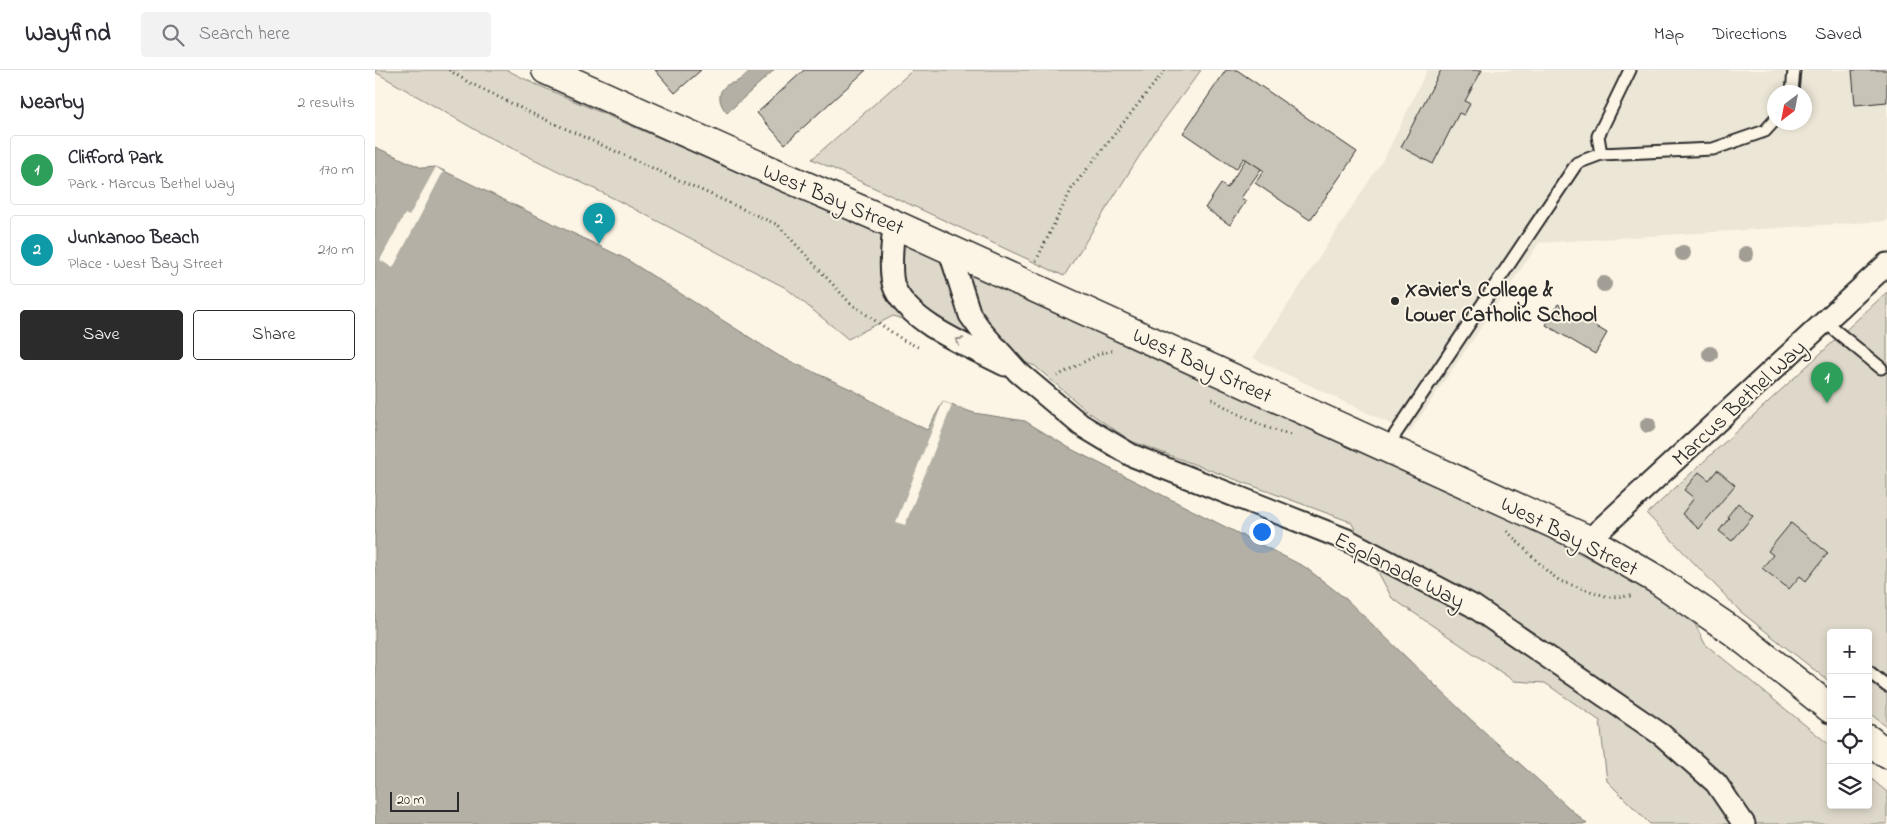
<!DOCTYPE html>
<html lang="en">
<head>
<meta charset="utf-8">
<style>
  :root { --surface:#fff; --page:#f2f2f3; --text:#2b2b33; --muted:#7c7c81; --line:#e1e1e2; --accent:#2b2b2b }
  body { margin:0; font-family:"Indie Flower",sans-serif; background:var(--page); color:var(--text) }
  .controls { position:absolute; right:15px; bottom:15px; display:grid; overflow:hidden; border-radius:5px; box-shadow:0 2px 8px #0003 }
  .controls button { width:45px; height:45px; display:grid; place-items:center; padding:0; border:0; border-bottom:1px solid var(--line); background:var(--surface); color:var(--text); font:25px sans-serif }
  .compass { position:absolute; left:1392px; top:15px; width:45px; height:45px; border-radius:50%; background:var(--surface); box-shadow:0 2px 8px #0003; rotate:212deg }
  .scale { position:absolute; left:15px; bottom:12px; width:69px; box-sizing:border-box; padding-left:5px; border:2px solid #2b2b2b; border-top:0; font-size:14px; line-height:18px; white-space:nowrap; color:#2b2b2b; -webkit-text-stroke:4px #fcf5e5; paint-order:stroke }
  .you { position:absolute; left:886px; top:461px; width:18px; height:18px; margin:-12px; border:4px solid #fff; border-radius:50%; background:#1a73e8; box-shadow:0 0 0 8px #1a73e833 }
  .badge { display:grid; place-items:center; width:32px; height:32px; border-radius:50%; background:var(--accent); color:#fff; font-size:16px; font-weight:700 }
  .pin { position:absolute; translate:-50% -41px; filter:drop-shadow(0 1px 2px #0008) }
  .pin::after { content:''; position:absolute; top:26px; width:18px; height:15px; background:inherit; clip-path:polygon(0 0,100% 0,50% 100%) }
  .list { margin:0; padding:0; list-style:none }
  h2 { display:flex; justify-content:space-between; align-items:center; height:65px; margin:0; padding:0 20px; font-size:21px }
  h2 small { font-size:16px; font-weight:400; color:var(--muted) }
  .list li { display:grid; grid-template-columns:32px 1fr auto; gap:15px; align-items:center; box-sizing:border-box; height:70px; margin:0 10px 10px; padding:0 10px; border:1px solid var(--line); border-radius:5px }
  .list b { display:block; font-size:19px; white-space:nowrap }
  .list p { margin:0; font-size:16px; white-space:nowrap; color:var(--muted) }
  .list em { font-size:16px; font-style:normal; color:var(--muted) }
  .actions { display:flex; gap:10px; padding:15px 20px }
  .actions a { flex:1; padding:11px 0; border:1px solid var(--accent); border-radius:5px; text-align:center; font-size:18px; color:var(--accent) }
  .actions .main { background:var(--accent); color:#fff }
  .icon { flex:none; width:28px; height:28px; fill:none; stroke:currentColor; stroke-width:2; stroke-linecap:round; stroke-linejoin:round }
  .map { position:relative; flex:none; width:1512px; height:754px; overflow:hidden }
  header { display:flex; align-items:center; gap:30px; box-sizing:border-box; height:70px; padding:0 25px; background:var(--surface); border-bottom:1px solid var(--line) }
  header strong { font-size:24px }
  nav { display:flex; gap:28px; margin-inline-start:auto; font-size:18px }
  .search { width:350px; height:45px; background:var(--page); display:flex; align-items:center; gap:12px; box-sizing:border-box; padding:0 18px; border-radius:5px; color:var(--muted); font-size:19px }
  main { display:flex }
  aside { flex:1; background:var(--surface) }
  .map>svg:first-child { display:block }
  .built { fill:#ece6d7; fill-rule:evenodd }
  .green { fill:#ded8ca; stroke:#84827a }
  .water { fill:#b4b0a5; stroke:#7d7b74 }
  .pier { fill:#fcf5e5 }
  .building { fill:#c8c3b7; stroke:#2b2b2b }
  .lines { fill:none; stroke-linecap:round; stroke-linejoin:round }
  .lane-casing { stroke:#2b2b2b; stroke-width:15 }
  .street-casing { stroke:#2b2b2b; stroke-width:25 }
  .highway-casing { stroke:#2b2b2b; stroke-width:31 }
  .path { stroke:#2b2b2b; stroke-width:3; stroke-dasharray:1 4; stroke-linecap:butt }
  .lane { stroke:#fcf5e5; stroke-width:11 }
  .street { stroke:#fcf5e5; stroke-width:21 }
  .highway { stroke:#fcf5e5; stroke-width:28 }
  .tree { fill:#a29e95 }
  .oneway { stroke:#949088 }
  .poi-dot { fill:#2b2b2b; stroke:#fcf5e5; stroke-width:2 }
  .labels { text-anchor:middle; stroke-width:4; stroke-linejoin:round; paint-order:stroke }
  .street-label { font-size:22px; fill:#2b2b2b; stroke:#fcf5e5 }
  .poi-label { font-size:22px; font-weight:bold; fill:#2b2b2b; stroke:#fcf5e5; text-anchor:start }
</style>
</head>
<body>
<header>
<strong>Wayfind</strong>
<div class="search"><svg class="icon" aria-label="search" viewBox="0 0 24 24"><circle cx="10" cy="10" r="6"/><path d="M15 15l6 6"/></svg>Search here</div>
<nav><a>Map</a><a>Directions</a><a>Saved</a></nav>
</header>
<main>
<aside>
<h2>Nearby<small>2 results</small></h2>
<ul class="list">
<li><span class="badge" style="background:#2e9e5b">1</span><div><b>Clifford Park</b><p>Park · Marcus Bethel Way</p></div><em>170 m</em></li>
<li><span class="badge" style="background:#0f9aa8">2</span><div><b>Junkanoo Beach</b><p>Place · West Bay Street</p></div><em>210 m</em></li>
</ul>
<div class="actions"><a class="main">Save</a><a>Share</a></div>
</aside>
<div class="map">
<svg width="1512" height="754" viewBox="0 0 1512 754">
  <rect width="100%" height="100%" fill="#fcf5e5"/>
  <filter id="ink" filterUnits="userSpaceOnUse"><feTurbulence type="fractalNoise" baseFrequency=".02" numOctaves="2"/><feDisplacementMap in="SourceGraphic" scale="10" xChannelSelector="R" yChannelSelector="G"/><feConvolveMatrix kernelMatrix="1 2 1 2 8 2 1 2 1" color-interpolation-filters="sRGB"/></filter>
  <g filter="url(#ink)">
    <path class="built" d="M 1052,0 L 1512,0 L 1512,151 L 1164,173 L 1034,363 L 878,288 L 1011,85 ZM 1400,22 L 1430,22 L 1430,52 L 1400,52 Z"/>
    <g class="green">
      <path d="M 0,0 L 132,0 L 158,13 L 645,225 L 759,280 L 1179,470 L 1273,519 L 1318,550 L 1330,574 L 1456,676 L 1456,735 L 1493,735 L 1493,706 L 1512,722 L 1512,754 L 1275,754 L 1232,711 L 1225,651 L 1170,613 L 1139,611 L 1017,528 L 976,452 L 756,371 L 712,341 L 660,296 L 518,246 L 473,269 L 411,218 L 242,130 L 106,63 L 0,2 Z"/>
      <path d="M 538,0 L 826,0 L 777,66 L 689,206 L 437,89 Z"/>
      <path d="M 1512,222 L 1512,657 L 1493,642 L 1493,563 L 1456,563 L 1456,613 L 1366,542 L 1272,444 Z"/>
    </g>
    <g class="water">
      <path d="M 375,0 L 399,0 L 352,43 C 344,34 341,22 352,15 C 356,13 360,13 363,11 C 368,8 371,4 375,0 Z"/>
      <path d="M 0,77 L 47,98 L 61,97 L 251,189 L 404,286 L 480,321 L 516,342 L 552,360 L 568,332 L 599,343 L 650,351 L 696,379 L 930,497 L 971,529 L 1093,647 L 1212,754 L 0,754 Z"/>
    </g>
    <g class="pier">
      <path d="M 61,97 L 68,102 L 18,198 L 5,190 L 30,144 L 34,146 Z"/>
      <path d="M 568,332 L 577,335 L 530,455 L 521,452 Z"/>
    </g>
    <g class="building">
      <path d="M 280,0 L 326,0 L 300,23 Z"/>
      <path d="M 429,0 L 491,0 L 410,74 L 382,43 Z"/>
      <path d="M 851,0 L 862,0 L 982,82 L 935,150 L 880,113 L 889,101 L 869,88 L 861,99 L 808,63 Z"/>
      <path d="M 1066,0 L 1107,0 L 1090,31 L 1095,34 L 1089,45 L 1084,43 L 1058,94 L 1026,77 Z"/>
      <path d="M 1477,0 L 1512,0 L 1512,32 L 1480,35 Z"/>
      <path d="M 871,89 L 886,99 L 866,128 L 871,131 L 855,155 L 830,138 L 846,114 L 852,118 Z"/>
      <path d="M 1183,234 L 1232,263 L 1220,284 L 1171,255 Z"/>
      <path d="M 1342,400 L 1360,415 L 1324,459 L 1307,444 L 1319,428 L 1309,420 L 1324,402 L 1334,410 Z"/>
      <path d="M 1363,433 L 1378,446 L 1357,471 L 1344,461 L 1354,448 L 1352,447 Z"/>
      <path d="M 1416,453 L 1453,483 L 1431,511 L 1425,506 L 1414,519 L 1387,498 L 1398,485 L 1393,481 Z"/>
    </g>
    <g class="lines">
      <g class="lane-casing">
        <g id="lane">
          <path d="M 1417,22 L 1419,0"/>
          <path d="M 1226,84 L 1223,66 L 1255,0"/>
          <path d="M 1450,252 L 1506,298"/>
          <path d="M 1011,378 L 1202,93 L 1226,84 L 1338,79 L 1390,61 L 1400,50"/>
          <path d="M 1493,601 L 1512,616"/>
        </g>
      </g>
      <g class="street-casing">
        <g id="street">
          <path d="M 519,154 C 518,170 513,204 520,219 C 537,255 596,277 630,295"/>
          <path d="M 574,179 L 595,245 L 608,263 L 643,302 L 706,355 L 756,385 L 972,470 L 1098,536 L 1287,665 L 1341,713 L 1369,754"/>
          <path d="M 1214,470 L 1512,194"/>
        </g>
      </g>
      <g class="highway-casing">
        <g id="highway">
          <path d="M 171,0 L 394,100 L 519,154 L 1214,470 L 1281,509 L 1359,562 L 1456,639"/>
          <path d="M 1493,669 L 1512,684"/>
        </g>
      </g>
      <g class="path">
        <path d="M 74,0 L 93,12 L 156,43 L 403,155 L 475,233 L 528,270 L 545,278"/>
        <path d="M 661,191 L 697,118 L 790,0"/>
        <path d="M 682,306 L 726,283 L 737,281"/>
        <path d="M 837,329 C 855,340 897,363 918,365"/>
        <path d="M 1132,461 L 1172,501 L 1185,511 L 1233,527 L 1258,526"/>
      </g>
      <use href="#lane" class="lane"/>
      <use href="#street" class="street"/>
      <use href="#highway" class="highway"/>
    </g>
    <g class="tree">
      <circle cx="1308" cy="183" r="8"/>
      <circle cx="1371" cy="184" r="8"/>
      <circle cx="1229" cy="214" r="8"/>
      <circle cx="1335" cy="284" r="8"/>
      <circle cx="1273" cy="355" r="8"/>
    </g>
    <defs><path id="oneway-chevron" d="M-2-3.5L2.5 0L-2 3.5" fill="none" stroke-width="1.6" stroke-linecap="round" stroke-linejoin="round" transform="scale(1.25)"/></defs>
    <use class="oneway" href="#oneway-chevron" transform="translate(584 271) rotate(-152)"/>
  </g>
  <circle class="poi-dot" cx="1020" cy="231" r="5"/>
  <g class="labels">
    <g class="street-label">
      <text transform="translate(459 128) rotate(23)" y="8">West Bay Street</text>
      <text transform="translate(828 294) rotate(25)" y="8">West Bay Street</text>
      <text transform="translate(1363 332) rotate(-43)" y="8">Marcus Bethel Way</text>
      <text transform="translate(1195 465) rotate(27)" y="8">West Bay Street</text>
      <text transform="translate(1025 499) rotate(27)" y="8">Esplanade Way</text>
    </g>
    <g class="poi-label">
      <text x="1030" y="226">Xavier's College &amp;<tspan x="1030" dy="25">Lower Catholic School</tspan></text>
    </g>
  </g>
</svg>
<div class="controls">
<button>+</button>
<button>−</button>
<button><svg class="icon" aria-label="locate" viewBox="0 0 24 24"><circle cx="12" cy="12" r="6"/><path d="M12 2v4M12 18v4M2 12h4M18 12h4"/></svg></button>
<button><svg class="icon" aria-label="layers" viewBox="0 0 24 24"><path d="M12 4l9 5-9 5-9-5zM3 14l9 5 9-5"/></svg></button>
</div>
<svg class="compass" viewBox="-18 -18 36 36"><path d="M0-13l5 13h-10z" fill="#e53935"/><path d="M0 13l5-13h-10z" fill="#7c7c81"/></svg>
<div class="scale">20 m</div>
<div class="you"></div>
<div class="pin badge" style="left:1452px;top:333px;background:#2e9e5b">1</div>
<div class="pin badge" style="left:224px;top:174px;background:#0f9aa8">2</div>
</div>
</main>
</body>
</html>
